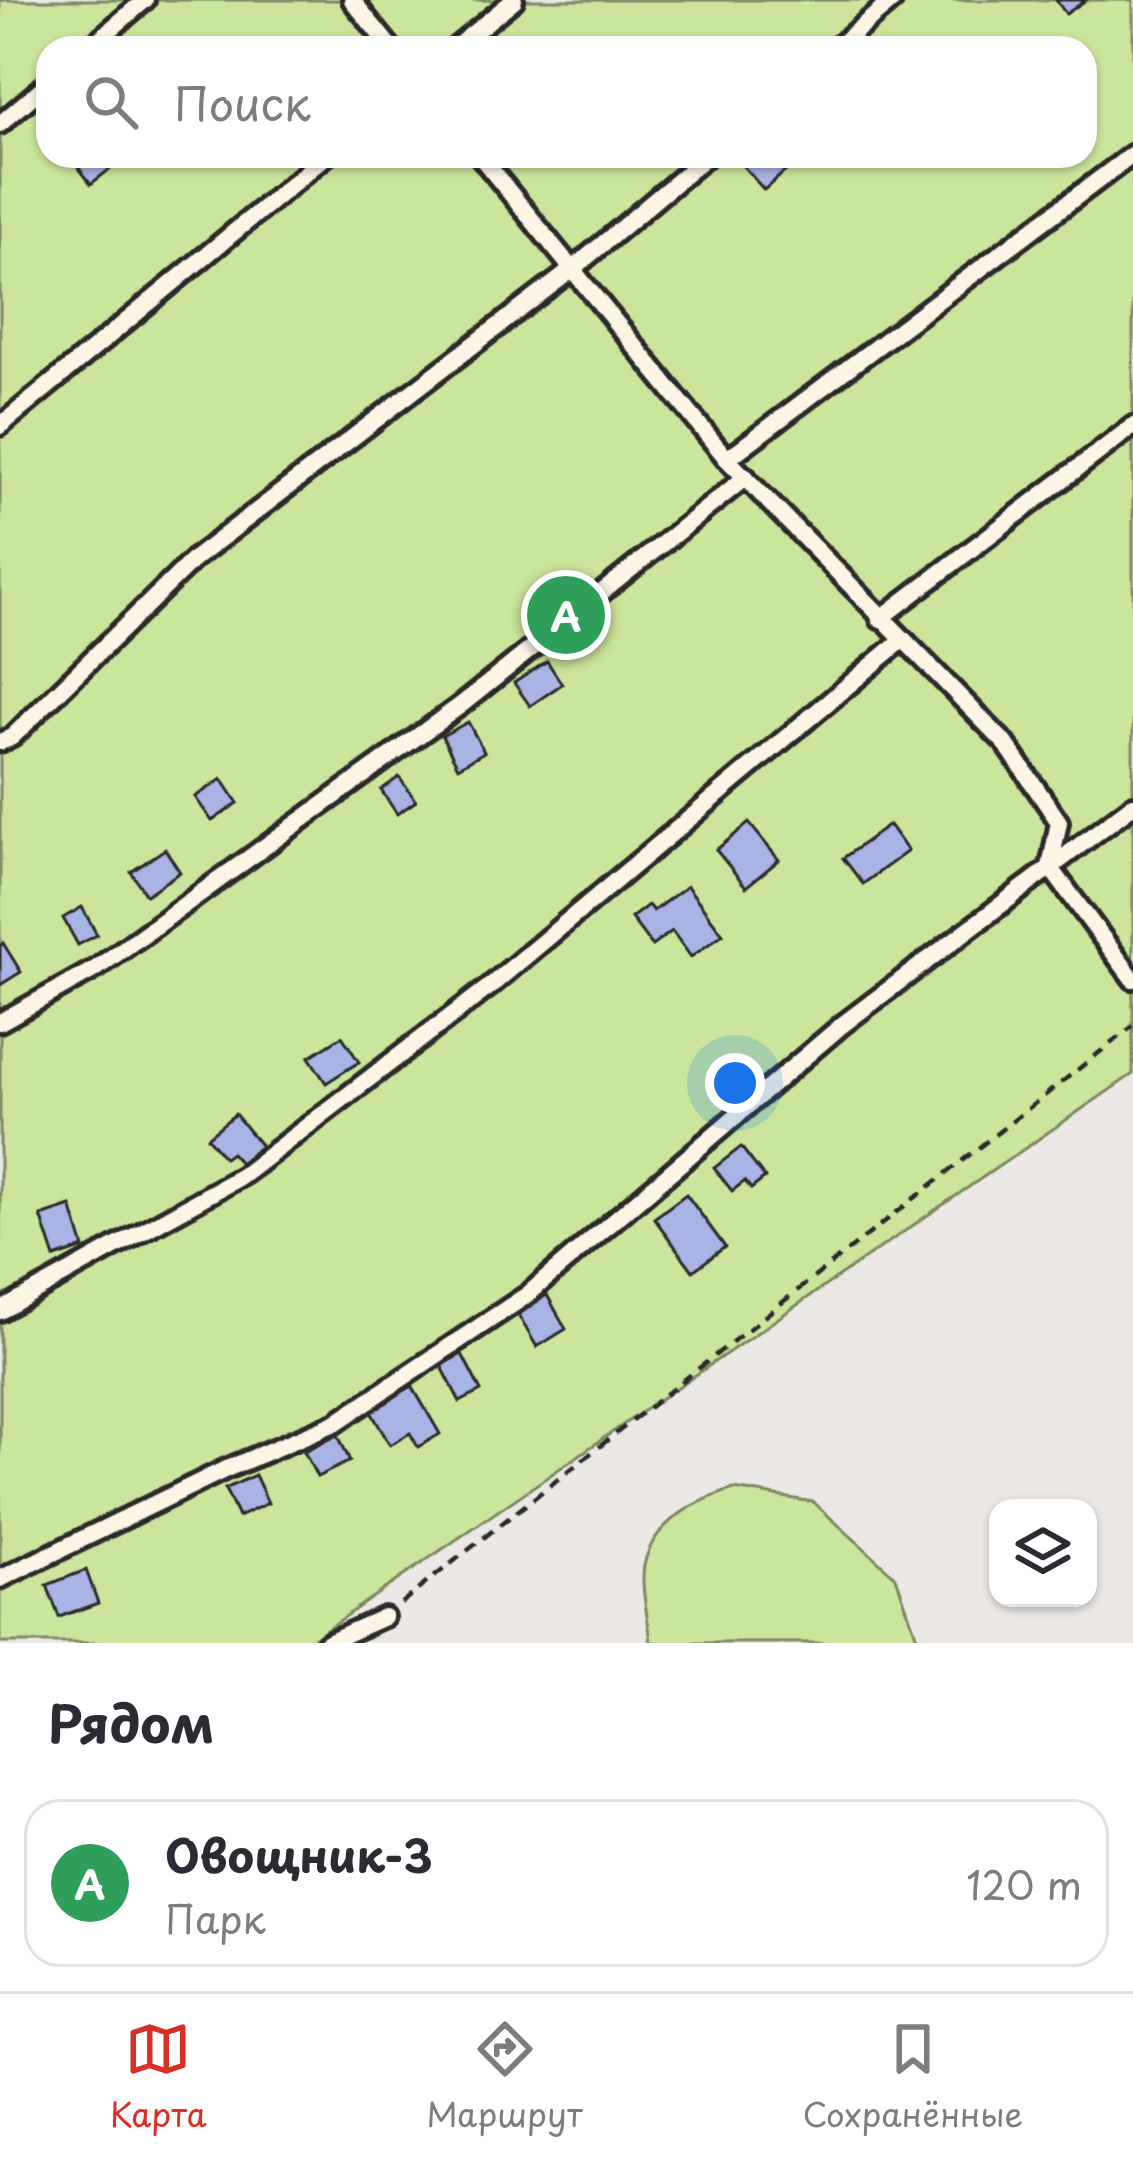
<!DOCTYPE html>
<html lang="ru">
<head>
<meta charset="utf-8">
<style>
  :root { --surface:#fff; --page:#f7f7f7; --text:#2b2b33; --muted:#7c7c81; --line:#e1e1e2; --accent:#d93025 }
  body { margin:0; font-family:"Playpen Sans",sans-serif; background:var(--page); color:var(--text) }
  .controls { position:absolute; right:36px; bottom:36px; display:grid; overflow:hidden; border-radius:24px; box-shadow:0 3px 9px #0004 }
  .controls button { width:108px; height:108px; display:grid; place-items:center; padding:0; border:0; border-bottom:3px solid var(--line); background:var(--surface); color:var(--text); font:60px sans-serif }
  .you { position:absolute; left:735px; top:1083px; width:42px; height:42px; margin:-30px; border:9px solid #fff; border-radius:50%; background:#1a73e8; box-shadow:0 0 0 18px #1a73e833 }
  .badge { display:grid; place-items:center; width:78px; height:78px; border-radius:50%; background:var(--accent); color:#fff; font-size:39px; font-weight:700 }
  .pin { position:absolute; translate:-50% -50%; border:6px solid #fff; box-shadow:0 3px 12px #0006 }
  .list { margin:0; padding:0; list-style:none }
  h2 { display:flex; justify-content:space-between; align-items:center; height:156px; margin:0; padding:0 48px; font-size:51px }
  h2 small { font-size:39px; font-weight:400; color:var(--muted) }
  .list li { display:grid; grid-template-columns:78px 1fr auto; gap:36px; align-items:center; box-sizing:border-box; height:168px; margin:0 24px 24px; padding:0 24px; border:3px solid var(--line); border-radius:36px }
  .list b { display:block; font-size:45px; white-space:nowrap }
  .list p { margin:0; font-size:39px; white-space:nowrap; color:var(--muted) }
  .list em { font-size:39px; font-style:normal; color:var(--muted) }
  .icon { flex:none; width:66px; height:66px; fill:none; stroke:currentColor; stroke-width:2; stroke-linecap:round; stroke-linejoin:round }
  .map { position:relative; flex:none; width:1133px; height:1643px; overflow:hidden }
  .search { position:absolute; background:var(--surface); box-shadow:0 3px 9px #0004; left:36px; right:36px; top:36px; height:132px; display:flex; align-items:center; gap:30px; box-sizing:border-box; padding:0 42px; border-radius:36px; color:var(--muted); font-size:45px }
  .sheet { height:348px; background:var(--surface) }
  nav { display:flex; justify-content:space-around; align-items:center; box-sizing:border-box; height:168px; border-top:3px solid var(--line); background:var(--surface); font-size:33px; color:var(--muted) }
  nav a { display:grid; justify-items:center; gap:6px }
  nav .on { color:var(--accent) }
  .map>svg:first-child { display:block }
  .green { fill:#cbe59c; stroke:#7b8864; stroke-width:3; fill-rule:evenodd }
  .building { fill:#a8b4e4; stroke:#2b2b2b; stroke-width:3 }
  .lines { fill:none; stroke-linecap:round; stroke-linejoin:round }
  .service-casing { stroke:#2b2b2b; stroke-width:26 }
  .path { stroke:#2b2b2b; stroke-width:4.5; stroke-dasharray:12 9; stroke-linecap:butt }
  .service { stroke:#fcf5e5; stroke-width:16 }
</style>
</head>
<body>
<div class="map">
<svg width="1133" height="1643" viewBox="0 0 1133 1643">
  <rect width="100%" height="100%" fill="#ebe8e5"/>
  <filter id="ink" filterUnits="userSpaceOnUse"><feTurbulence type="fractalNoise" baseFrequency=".00833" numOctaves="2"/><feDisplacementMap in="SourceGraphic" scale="24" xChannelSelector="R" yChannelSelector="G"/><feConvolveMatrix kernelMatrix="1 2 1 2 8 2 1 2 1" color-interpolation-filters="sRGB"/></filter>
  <g filter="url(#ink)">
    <g class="green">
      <path d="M 0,0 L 1133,0 L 1133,1074 L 306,1643 L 0,1643 ZM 48,48 L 1085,48 L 1085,156 L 48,156 Z"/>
      <path d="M 734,1489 L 813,1502 L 896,1577 L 919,1643 L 651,1643 C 649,1620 640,1589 644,1566 C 652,1522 696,1501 734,1489 Z"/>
    </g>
    <g class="building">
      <path d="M 1056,0 L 1086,0 L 1066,14 Z"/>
      <path d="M 84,156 L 106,156 L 114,166 L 91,184 L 75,163 Z"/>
      <path d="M 739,156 L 803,156 L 764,190 L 736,158 Z"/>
      <path d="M 547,661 L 562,684 L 530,706 L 514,683 Z"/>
      <path d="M 468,722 L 484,752 L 458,767 L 442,736 Z"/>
      <path d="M 399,777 L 416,801 L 397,814 L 381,790 Z"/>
      <path d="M 222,779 L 238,803 L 212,821 L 195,797 Z"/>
      <path d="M 749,823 L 779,860 L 746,887 L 716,850 Z"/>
      <path d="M 889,825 L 908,851 L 863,884 L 843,858 Z"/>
      <path d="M 165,849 L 180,872 L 146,895 L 131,872 Z"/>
      <path d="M 687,886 L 723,934 L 691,957 L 672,931 L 652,946 L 631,918 L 648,905 L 653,911 Z"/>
      <path d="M 82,907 L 97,935 L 78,945 L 63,918 Z"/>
      <path d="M 3,943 L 21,972 L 0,985 L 0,946 Z"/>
      <path d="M 342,1036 L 359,1062 L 326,1083 L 309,1057 Z"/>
      <path d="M 235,1114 L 261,1146 L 240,1163 L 231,1153 L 224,1158 L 207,1137 Z"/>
      <path d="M 741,1147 L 765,1178 L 751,1189 L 745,1181 L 732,1191 L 714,1168 Z"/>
      <path d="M 686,1194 L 725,1247 L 693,1271 L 654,1218 Z"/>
      <path d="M 71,1206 L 84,1248 L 55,1258 L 41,1216 Z"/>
      <path d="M 547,1295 L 566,1329 L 537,1347 L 517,1313 Z"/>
      <path d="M 462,1354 L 481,1391 L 460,1402 L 441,1365 Z"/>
      <path d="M 412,1386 L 440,1434 L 418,1447 L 410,1433 L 390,1445 L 370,1410 Z"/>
      <path d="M 338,1435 L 350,1461 L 317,1477 L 304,1452 Z"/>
      <path d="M 255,1475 L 268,1503 L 238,1517 L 225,1489 Z"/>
      <path d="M 86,1570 L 98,1603 L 59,1617 L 47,1585 Z"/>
    </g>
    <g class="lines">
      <g class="service-casing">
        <g id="service">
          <path d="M 352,0 L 391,48"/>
          <path d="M 89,48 L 145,0"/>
          <path d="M 455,48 L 514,0"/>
          <path d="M 836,48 L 893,0"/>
          <path d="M 0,124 L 48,83"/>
          <path d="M 480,156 L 727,459 L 1006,744 L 1059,822 L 1050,867 L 1133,979"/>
          <path d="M 0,426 L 326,156"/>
          <path d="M 727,459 L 1133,154"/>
          <path d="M 880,619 L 1133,426"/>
          <path d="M 0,742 L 12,737 L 194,559 L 574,268 L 707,156"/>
          <path d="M 0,1022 L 97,968 L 461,705 L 746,477"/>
          <path d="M 0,1311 L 242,1176 L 489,987 L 901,641"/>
          <path d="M 0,1579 L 224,1470 L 335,1423 L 527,1295 L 842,1025 L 1133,805"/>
          <path d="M 326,1643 L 384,1617"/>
        </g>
      </g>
      <path class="path" d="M 401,1603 L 1133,1026"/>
      <use href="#service" class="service"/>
    </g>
  </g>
</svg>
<div class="controls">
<button><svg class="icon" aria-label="layers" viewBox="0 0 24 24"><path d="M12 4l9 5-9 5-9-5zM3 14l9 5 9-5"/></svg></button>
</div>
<div class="you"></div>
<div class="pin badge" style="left:566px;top:615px;background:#2e9e5b">A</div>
<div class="search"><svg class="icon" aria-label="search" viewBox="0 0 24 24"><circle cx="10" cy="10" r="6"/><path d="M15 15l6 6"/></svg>Поиск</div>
</div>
<section class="sheet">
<h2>Рядом<small></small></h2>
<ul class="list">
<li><span class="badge" style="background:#2e9e5b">A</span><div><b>Овощник-3</b><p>Парк</p></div><em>120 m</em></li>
</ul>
</section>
<nav>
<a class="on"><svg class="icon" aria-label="map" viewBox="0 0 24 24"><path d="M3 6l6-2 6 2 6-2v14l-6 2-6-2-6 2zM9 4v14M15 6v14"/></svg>Карта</a>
<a><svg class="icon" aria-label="directions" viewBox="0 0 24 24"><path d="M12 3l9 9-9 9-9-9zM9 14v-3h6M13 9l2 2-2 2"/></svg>Маршрут</a>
<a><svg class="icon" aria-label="saved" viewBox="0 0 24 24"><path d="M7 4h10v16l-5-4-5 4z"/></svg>Сохранённые</a>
</nav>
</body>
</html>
